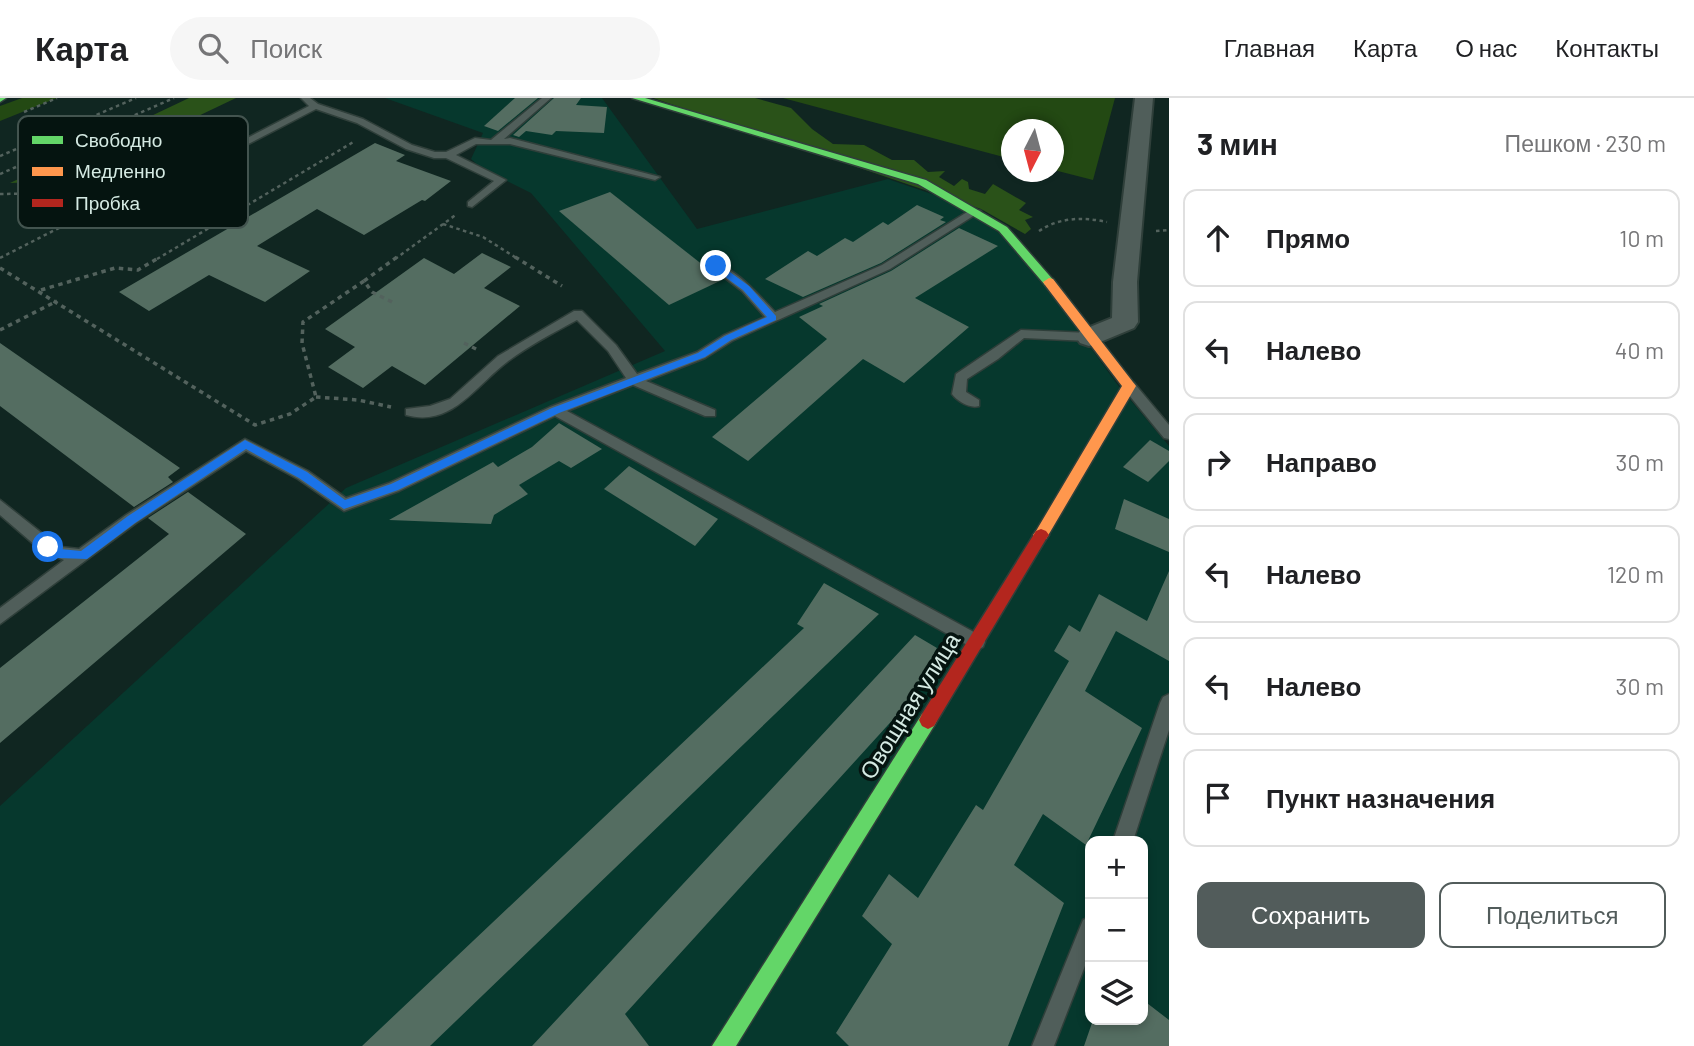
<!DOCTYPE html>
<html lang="ru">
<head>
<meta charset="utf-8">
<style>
  :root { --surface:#fff; --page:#f6f6f6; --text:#202124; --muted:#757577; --line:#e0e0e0; --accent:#525c5b }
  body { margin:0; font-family:Barlow,sans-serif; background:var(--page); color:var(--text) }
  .controls { position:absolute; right:21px; bottom:21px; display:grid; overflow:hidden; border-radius:14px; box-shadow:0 4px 10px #0003 }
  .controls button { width:63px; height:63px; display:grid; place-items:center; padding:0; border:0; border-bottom:2px solid var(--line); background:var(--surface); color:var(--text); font:35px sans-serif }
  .compass { position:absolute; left:1001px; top:21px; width:63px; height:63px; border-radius:50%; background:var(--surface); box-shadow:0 4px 10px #0003; rotate:186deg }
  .stop { position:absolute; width:21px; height:21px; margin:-16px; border:5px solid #1a73e8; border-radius:50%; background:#fff }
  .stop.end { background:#1a73e8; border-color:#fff; box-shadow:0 2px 7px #0008 }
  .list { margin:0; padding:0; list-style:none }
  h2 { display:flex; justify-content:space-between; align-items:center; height:91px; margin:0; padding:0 28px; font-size:30px }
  h2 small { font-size:23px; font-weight:400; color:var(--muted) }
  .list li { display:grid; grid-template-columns:46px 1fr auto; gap:21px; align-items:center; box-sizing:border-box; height:98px; margin:0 14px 14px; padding:0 14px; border:2px solid var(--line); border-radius:14px }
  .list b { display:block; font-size:26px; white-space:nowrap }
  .list em { font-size:23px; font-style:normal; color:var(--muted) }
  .actions { display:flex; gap:14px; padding:21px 28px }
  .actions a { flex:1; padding:16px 0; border:2px solid var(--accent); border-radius:14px; text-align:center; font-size:24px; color:var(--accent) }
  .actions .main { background:var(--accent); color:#fff }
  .icon { flex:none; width:38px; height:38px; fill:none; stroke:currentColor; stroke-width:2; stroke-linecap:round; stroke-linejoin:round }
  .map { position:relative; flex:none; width:1169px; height:948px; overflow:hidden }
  header { display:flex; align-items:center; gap:42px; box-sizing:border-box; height:98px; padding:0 35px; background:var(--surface); border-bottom:2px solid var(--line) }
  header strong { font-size:33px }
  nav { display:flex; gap:38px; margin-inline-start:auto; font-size:24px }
  .search { width:490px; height:63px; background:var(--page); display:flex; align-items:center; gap:18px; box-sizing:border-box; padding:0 24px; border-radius:38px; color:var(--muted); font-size:26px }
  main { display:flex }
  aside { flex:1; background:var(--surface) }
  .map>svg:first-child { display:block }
  .built { fill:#06382d; fill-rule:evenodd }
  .green { fill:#234913 }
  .forest { fill:#2a5219 }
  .building { fill:#546d61 }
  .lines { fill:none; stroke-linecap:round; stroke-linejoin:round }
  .lane-casing { stroke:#2f3f3a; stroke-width:3 }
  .street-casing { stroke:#2f3f3a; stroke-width:4 }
  .fast-casing { stroke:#2f3f3a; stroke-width:3 }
  .slow-casing { stroke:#2f3f3a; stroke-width:3 }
  .jam-casing { stroke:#2f3f3a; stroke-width:3 }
  .path-far1 { stroke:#53625d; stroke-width:2.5; stroke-dasharray:3.5 3.5; stroke-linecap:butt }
  .path { stroke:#53625d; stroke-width:3.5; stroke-dasharray:4.5 4.5; stroke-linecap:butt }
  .lane { fill:#505e5a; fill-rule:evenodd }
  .street { fill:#505e5a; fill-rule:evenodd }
  .fast { fill:#63d668; fill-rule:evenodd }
  .slow { fill:#ff974d; fill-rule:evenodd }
  .jam { fill:#b3261e; fill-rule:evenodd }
  .route { fill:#1a73e8 }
  .labels { text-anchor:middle; stroke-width:7; stroke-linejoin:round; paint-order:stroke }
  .street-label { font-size:23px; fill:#d5eae3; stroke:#051410 }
  .key { fill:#051410; stroke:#43544f; stroke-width:2 }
  .key-label { font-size:19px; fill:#d5eae3 }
</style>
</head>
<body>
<header>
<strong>Карта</strong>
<div class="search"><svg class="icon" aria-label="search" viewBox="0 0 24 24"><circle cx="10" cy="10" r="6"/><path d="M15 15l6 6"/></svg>Поиск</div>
<nav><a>Главная</a><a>Карта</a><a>О нас</a><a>Контакты</a></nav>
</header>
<main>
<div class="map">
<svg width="1169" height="948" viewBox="0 0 1169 948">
  <rect width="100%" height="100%" fill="#102621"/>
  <path class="built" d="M 385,0 L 602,0 L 697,131 L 888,81 L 955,104 L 1016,147 L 1117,286 L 1169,348 L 1169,948 L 0,948 L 0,708 L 346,390 L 665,253 L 531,95 L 481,70 L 471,61 L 483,35 ZM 1090,743 L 1143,743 L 1143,922 L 1090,922 Z"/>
  <g class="green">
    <path d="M 22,0 L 57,0 L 0,23 L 0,8 Z"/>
    <path d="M 783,0 L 1115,0 L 1093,82 L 1054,72 L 1054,32 L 1012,32 L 1011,61 Z"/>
  </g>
  <g class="forest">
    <path d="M 189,0 L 236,0 L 62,83 L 10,85 Z"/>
    <path d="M 653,0 L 755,0 L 791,10 L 812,31 L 833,46 L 864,47 L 892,62 L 914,62 L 928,74 L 945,73 L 939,79 L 954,88 L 962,81 L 968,84 L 969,91 L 985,96 L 993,86 L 1026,105 L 1019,112 L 1033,119 L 1025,122 L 1031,131 L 1025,136 L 981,111 Z"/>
  </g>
  <g class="building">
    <path d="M 515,0 L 538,0 L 498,33 L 484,28 Z"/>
    <path d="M 554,0 L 581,0 L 576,7 L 607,9 L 604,35 L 556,33 L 552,37 L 526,33 L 519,39 L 513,37 Z"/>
    <path d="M 375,45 L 405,57 L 396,63 L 451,83 L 425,103 L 422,102 L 364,137 L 317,111 L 257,148 L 310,173 L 265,204 L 209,177 L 149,213 L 119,194 Z"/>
    <path d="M 610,94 L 722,182 L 669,207 L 559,113 Z"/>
    <path d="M 917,107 L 944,119 L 940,122 L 946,124 L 881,165 L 803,199 L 765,181 L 808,153 L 817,158 L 845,140 L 853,144 L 883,124 L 888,127 Z"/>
    <path d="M 959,130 L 998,148 L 915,200 L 969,229 L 904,285 L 863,261 L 748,363 L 712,339 L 827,241 L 799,219 L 823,208 L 819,206 L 891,173 Z"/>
    <path d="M 482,155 L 511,169 L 484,190 L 520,208 L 425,287 L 392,268 L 363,290 L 328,269 L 355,249 L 325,231 L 424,160 L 454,176 Z"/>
    <path d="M 0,245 L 180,370 L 168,379 L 173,384 L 134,409 L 0,308 Z"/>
    <path d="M 559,325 L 602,351 L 571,370 L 559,363 L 519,387 L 528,396 L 494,417 L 491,426 L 389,422 L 493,364 L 498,369 L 532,349 Z"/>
    <path d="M 1150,342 L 1169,353 L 1169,363 L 1148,384 L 1123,369 Z"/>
    <path d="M 629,368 L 718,421 L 695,448 L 604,391 Z"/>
    <path d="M 188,394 L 246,436 L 0,645 L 0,570 L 169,436 L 148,420 Z"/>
    <path d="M 1124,401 L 1169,421 L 1169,454 L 1115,431 Z"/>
    <path d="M 1169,473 L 1169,563 L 1116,533 L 1085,593 L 1142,630 L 1086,747 L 1043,716 L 1014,767 L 1064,805 L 1008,948 L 849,948 L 836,935 L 892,846 L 862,818 L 889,776 L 918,800 L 976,707 L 983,712 L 1069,563 L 1054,553 L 1069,527 L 1080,534 L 1099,496 L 1147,523 Z"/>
    <path d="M 824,485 L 879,516 L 430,948 L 362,948 L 804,530 L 797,526 Z"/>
    <path d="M 915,537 L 937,550 L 908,605 L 625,916 L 649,948 L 532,948 Z"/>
    <path d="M 1143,902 L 1169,922 L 1169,948 L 1084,948 L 1093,922 L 1143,922 Z"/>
  </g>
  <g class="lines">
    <g class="lane-casing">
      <g id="lane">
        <path d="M 301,0 L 310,0 L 318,6 L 363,21 L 412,47 L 435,54 L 446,54 L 475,40 L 491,42 L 542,0 L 551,0 L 504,41 L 510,40 L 660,79 L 655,82 L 510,46 L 476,46 L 456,57 L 506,82 L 472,109 L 468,108 L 468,104 L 494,83 L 446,60 L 434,60 L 406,51 L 357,25 L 316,11 L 119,113 L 110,111 L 309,8 Z"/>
        <path d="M 972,111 L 981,113 L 890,171 L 732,243 L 705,260 L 646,283 L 715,312 L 715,318 L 705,318 L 633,287 L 567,313 L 983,539 L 985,544 L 983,549 L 977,552 L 971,549 L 555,318 L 399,393 L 344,413 L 298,381 L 246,353 L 136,425 L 0,526 L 0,510 L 64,462 L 43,454 L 0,417 L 0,402 L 53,444 L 61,449 L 79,451 L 126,417 L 245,341 L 308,373 L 346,400 L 389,385 L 550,309 L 626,280 L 608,253 L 577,222 C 553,235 528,248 507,264 C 476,287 452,330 406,317 L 406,311 L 430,308 L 450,301 L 498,258 L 574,213 L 582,213 L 616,247 L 637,276 L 697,254 L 724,237 L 765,219 L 742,193 L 712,170 L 712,166 C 731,164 762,201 775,214 L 882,167 Z"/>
        <path d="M 1021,232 L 1089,235 L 1095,239 L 1089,243 L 1024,240 L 998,261 L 967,281 L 966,294 L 979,302 L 979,308 C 970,311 957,303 952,296 L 956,276 Z"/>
        <path d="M 1129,283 L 1134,285 L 1169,327 L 1169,341 L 1164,340 L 1124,291 L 1122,288 Z"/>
        <path d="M 1169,596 L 1169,632 L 1133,743 L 1113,743 L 1160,605 L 1163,599 Z"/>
        <path d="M 1090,819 L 1090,855 L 1054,948 L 1032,948 L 1083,822 Z"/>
      </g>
    </g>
    <g class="street-casing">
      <path id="street" d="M 1135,0 L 1153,0 L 1137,184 L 1138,224 L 1134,230 L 1098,245 L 1089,248 L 1080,245 L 1076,239 L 1080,233 L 1112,220 L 1113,184 Z"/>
    </g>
    <g class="fast-casing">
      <g id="fast">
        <path d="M 0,0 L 6,0 L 0,4 Z"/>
        <path d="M 632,0 L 645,0 L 926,82 L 1007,129 L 1055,184 L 1053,187 L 1045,187 L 999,133 L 918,86 Z"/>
        <path d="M 928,613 L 934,616 L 937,622 L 934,628 L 736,948 L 712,948 L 922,616 Z"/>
      </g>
    </g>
    <g class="slow-casing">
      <path id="slow" d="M 1049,180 L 1053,181 L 1136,288 L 1046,441 L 1036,441 L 1033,437 L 1036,433 L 1122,288 L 1045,187 L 1043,184 Z"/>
    </g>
    <g class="jam-casing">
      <path id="jam" d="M 1041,431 L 1046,433 L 1049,437 L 1046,441 L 934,628 L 928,631 L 922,628 L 919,622 L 922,616 L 1036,433 Z"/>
    </g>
    <g class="path-far1">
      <path d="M 24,14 L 57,0"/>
      <path d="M 0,58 L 136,0"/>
      <path d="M 0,76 L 174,0"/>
      <path d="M 0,96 L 76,95 L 99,103"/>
      <path d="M 443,126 L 483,139 L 518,161"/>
      <path d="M 1039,133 C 1060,119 1083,119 1107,124"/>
      <path d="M 1156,133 L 1169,132"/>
      <path d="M 0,160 L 96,111"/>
      <path d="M 157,161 L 355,43"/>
      <path d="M 395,161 L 457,116"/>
    </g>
    <g class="path">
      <path d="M 515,159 L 562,188"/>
      <path d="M 0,170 L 255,327 L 290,316 L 316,299 L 302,245 L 303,224 L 364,183 L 372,194 L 392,204"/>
      <path d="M 364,183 L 397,159"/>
      <path d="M 41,192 L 115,170 L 138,172 L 160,159"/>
      <path d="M 0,232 L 57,203"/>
      <path d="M 464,245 L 480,253"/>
      <path d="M 316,299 L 358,302 L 391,309"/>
    </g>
    <use href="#lane" class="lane"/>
    <use href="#street" class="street"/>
    <use href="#fast" class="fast"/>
    <use href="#slow" class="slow"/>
    <use href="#jam" class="jam"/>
  </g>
  <path class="route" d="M 713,166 L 719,166 L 749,188 L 776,218 L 776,222 L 731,242 L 705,259 L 559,315 L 398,392 L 344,411 L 299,380 L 246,351 L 135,425 L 87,461 L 58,460 L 42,449 L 48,445 L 60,451 L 81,453 L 128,418 L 245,342 L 307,374 L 345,402 L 391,386 L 552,310 L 698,255 L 725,238 L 767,219 L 743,192 L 713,170 Z"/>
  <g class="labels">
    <g class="street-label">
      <text transform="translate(910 608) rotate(-58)" y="8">Овощная улица</text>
    </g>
  </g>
  <rect x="18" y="18" width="230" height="112" rx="10" class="key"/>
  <rect x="32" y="38" width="31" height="8" fill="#63d668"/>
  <rect x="32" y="69" width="31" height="9" fill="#ff974d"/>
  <rect x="32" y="101" width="31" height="8" fill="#b3261e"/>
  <g class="key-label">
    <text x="75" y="49">Свободно</text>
    <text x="75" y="80">Медленно</text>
    <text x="75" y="112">Пробка</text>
  </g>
</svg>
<div class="controls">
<button>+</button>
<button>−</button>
<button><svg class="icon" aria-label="layers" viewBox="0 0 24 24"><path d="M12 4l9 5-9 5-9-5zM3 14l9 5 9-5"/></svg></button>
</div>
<svg class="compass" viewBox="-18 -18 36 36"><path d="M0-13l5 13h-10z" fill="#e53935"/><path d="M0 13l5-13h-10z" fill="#757577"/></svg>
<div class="stop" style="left:48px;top:449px"></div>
<div class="stop end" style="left:716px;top:168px"></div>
</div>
<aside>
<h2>3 мин<small>Пешком · 230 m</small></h2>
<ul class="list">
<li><svg class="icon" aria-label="ahead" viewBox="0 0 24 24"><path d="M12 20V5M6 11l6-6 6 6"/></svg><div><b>Прямо</b></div><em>10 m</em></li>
<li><svg class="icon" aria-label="left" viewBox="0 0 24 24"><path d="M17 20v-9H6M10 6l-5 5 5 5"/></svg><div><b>Налево</b></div><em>40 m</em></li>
<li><svg class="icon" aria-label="right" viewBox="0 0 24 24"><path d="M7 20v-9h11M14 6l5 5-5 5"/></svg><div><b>Направо</b></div><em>30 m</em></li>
<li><svg class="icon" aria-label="left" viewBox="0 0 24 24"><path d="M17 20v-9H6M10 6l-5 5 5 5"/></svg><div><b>Налево</b></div><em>120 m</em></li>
<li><svg class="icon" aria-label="left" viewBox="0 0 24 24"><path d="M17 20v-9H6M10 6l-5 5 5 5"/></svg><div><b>Налево</b></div><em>30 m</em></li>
<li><svg class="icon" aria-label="arrive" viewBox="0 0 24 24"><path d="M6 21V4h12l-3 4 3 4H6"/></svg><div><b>Пункт назначения</b></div></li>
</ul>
<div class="actions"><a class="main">Сохранить</a><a>Поделиться</a></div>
</aside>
</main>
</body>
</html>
